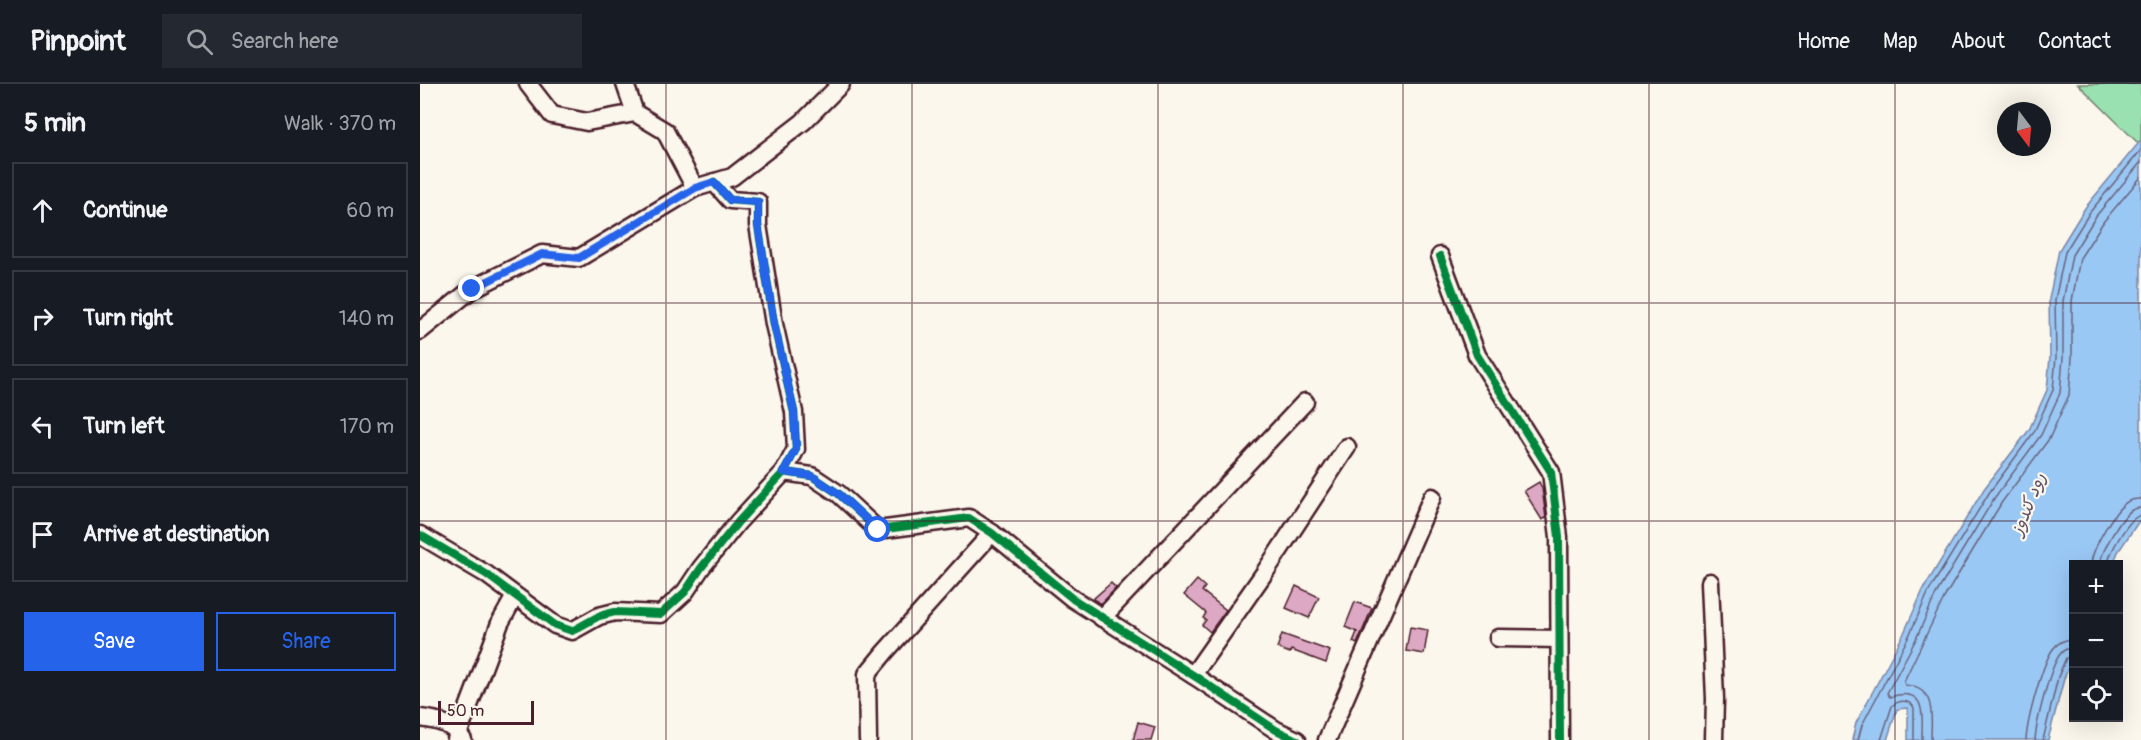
<!DOCTYPE html>
<html lang="en">
<head>
<meta charset="utf-8">
<style>
  :root { --surface:#171b24; --page:#242831; --text:#f1f3f6; --muted:#9ea1a6; --line:#363941; --accent:#2563eb }
  body { margin:0; font-family:Pangolin,"Playpen Sans Arabic",sans-serif; background:var(--page); color:var(--text) }
  .controls { position:absolute; right:18px; bottom:18px; display:grid; overflow:hidden; border-radius:0px; box-shadow:0 6px 24px #0002 }
  .controls button { width:54px; height:54px; display:grid; place-items:center; padding:0; border:0; border-bottom:2px solid var(--line); background:var(--surface); color:var(--text); font:30px sans-serif }
  .compass { position:absolute; left:1577px; top:18px; width:54px; height:54px; border-radius:50%; background:var(--surface); box-shadow:0 6px 24px #0002; rotate:164deg }
  .scale { position:absolute; left:18px; bottom:15px; width:96px; box-sizing:border-box; padding-left:6px; border:3px solid #4a1f2b; border-top:0; font-size:16px; line-height:21px; white-space:nowrap; color:#4a1f2b; -webkit-text-stroke:4px #fbf7ec; paint-order:stroke }
  .stop { position:absolute; width:18px; height:18px; margin:-14px; border:4px solid #2563eb; border-radius:50%; background:#fff }
  .stop.end { background:#2563eb; border-color:#fff; box-shadow:0 2px 6px #0008 }
  .list { margin:0; padding:0; list-style:none }
  h2 { display:flex; justify-content:space-between; align-items:center; height:78px; margin:0; padding:0 24px; font-size:26px }
  h2 small { font-size:20px; font-weight:400; color:var(--muted) }
  .list li { display:grid; grid-template-columns:39px 1fr auto; gap:18px; align-items:center; box-sizing:border-box; height:96px; margin:0 12px 12px; padding:0 12px; border:2px solid var(--line); border-radius:0px }
  .list b { display:block; font-size:22px; white-space:nowrap }
  .list em { font-size:20px; font-style:normal; color:var(--muted) }
  .actions { display:flex; gap:12px; padding:18px 24px }
  .actions a { flex:1; padding:14px 0; border:2px solid var(--accent); border-radius:0px; text-align:center; font-size:21px; color:var(--accent) }
  .actions .main { background:var(--accent); color:#fff }
  .icon { flex:none; width:33px; height:33px; fill:none; stroke:currentColor; stroke-width:2; stroke-linecap:round; stroke-linejoin:round }
  .map { position:relative; flex:none; width:1721px; height:656px; overflow:hidden }
  header { display:flex; align-items:center; gap:36px; box-sizing:border-box; height:84px; padding:0 30px; background:var(--surface); border-bottom:2px solid var(--line) }
  header strong { font-size:28px }
  nav { display:flex; gap:33px; margin-inline-start:auto; font-size:21px }
  .search { width:420px; height:54px; background:var(--page); display:flex; align-items:center; gap:15px; box-sizing:border-box; padding:0 21px; border-radius:0px; color:var(--muted); font-size:22px }
  main { display:flex }
  aside { flex:1; background:var(--surface) }
  .map>svg:first-child { display:block }
  .green { fill:#99e1b0; stroke:#72806e; stroke-width:1.5 }
  .water { fill:#9ac8f5; stroke:#7a84a4; stroke-width:1.5 }
  .lines { fill:none; stroke-linecap:round; stroke-linejoin:round }
  .shore { stroke:#6a637c; stroke-width:1.5 }
  .building { fill:#dca8c3; stroke:#4a1f2b; stroke-width:1.5 }
  .minor-casing { stroke:#4a1f2b; stroke-width:21 }
  .minor { stroke:#fbf7ec; stroke-width:16 }
  .cycleway-casing { stroke:#fbf7ec; stroke-width:11 }
  .cycleway { stroke:#00873e; stroke-width:8 }
  .route { stroke:#2563eb; stroke-width:8 }
  .grid { fill:none; stroke:#4a1f2b; stroke-width:1.5; stroke-opacity:0.55 }
  .labels { text-anchor:middle; stroke-width:4.5; stroke-linejoin:round; paint-order:stroke }
  .water-label { font-size:18px; font-style:italic; fill:#625268; stroke:#fbf7ec }
</style>
</head>
<body>
<header>
<strong>Pinpoint</strong>
<div class="search"><svg class="icon" aria-label="search" viewBox="0 0 24 24"><circle cx="10" cy="10" r="6"/><path d="M15 15l6 6"/></svg>Search here</div>
<nav><a>Home</a><a>Map</a><a>About</a><a>Contact</a></nav>
</header>
<main>
<aside>
<h2>5 min<small>Walk · 370 m</small></h2>
<ul class="list">
<li><svg class="icon" aria-label="ahead" viewBox="0 0 24 24"><path d="M12 20V5M6 11l6-6 6 6"/></svg><div><b>Continue</b></div><em>60 m</em></li>
<li><svg class="icon" aria-label="right" viewBox="0 0 24 24"><path d="M7 20v-9h11M14 6l5 5-5 5"/></svg><div><b>Turn right</b></div><em>140 m</em></li>
<li><svg class="icon" aria-label="left" viewBox="0 0 24 24"><path d="M17 20v-9H6M10 6l-5 5 5 5"/></svg><div><b>Turn left</b></div><em>170 m</em></li>
<li><svg class="icon" aria-label="arrive" viewBox="0 0 24 24"><path d="M6 21V4h12l-3 4 3 4H6"/></svg><div><b>Arrive at destination</b></div></li>
</ul>
<div class="actions"><a class="main">Save</a><a>Share</a></div>
</aside>
<div class="map">
<svg width="1721" height="656" viewBox="0 0 1721 656">
  <rect width="100%" height="100%" fill="#fbf7ec"/>
  <filter id="ink" filterUnits="userSpaceOnUse"><feTurbulence type="fractalNoise" baseFrequency=".0167" numOctaves="2"/><feDisplacementMap in="SourceGraphic" scale="12" xChannelSelector="R" yChannelSelector="G"/><feConvolveMatrix kernelMatrix="1 2 1 2 8 2 1 2 1" color-interpolation-filters="sRGB"/></filter>
  <g filter="url(#ink)">
    <path class="green" d="M 1658,0 L 1721,0 L 1721,56 L 1718,59 Z"/>
    <path class="water" d="M 1721,56 L 1721,434 L 1698,468 L 1693,480 L 1654,480 L 1653,572 L 1644,595 L 1628,656 L 1488,656 L 1488,624 L 1477,625 L 1467,656 L 1432,656 L 1436,639 L 1483,551 L 1504,504 L 1564,405 L 1609,346 L 1627,306 L 1630,273 L 1629,215 L 1639,166 L 1665,124 Z"/>
    <g class="lines">
      <g class="shore">
        <path d="M 1671,480 C 1672,465 1694,426 1707,418 C 1711,415 1716,415 1721,415"/>
        <path d="M 1680,480 C 1681,468 1701,433 1712,426 C 1715,424 1717,424 1721,424"/>
        <path d="M 1688,480 C 1689,469 1709,433 1721,431"/>
        <path d="M 1438,656 L 1442,641 L 1488,554 L 1509,507 L 1569,409 L 1614,348 L 1633,306 L 1636,273 L 1635,216 L 1645,168 L 1670,128 L 1721,66"/>
        <path d="M 1461,656 L 1472,622 C 1479,616 1490,615 1494,624 L 1494,656"/>
        <path d="M 1502,656 C 1502,630 1507,602 1470,613 L 1467,609 L 1495,557 L 1516,510 L 1575,413 L 1621,351 L 1640,309 L 1643,274 L 1643,217 L 1652,171 L 1676,132 L 1721,78"/>
        <path d="M 1511,656 C 1511,632 1517,604 1485,601 L 1484,597 L 1524,514 L 1582,418 L 1629,355 L 1649,311 L 1652,274 L 1652,217 L 1660,174 L 1684,137 L 1721,93"/>
        <path d="M 1606,656 C 1607,637 1622,580 1633,565 C 1638,558 1645,555 1654,555"/>
        <path d="M 1615,656 C 1616,640 1630,581 1641,569 C 1644,565 1648,564 1654,564"/>
        <path d="M 1623,656 L 1638,593 L 1646,574 L 1654,572"/>
      </g>
    </g>
    <g class="building">
      <path d="M 1119,398 L 1122,404 L 1126,434 L 1122,436 L 1104,407 Z"/>
      <path d="M 777,496 L 785,503 L 782,507 L 806,526 L 790,548 L 782,541 L 786,536 L 783,534 L 786,529 L 764,511 Z"/>
      <path d="M 691,499 L 696,504 L 681,520 L 673,515 Z"/>
      <path d="M 876,502 L 899,513 L 889,534 L 866,524 Z"/>
      <path d="M 935,518 L 952,524 L 937,560 L 933,558 L 937,548 L 925,543 Z"/>
      <path d="M 990,543 L 1008,546 L 1004,570 L 986,567 Z"/>
      <path d="M 862,550 L 910,567 L 906,579 L 871,566 L 870,569 L 857,564 Z"/>
      <path d="M 718,638 L 735,643 L 731,656 L 713,656 Z"/>
    </g>
    <g class="lines">
      <g class="minor-casing">
        <g id="minor">
          <path d="M 108,0 L 132,31 L 167,38 L 215,29 L 245,47 L 275,104"/>
          <path d="M 205,0 L 215,29"/>
          <path d="M 1020,172 L 1057,271 L 1131,388 L 1139,453 L 1140,656"/>
          <path d="M 0,247 L 52,205 L 122,170 L 159,174 L 275,104 L 312,93 L 383,38 L 421,0"/>
          <path d="M 364,388 L 392,392 L 419,410 L 458,446 L 549,434 L 572,449 L 653,515 L 779,595 L 856,646 L 877,656"/>
          <path d="M 0,451 L 66,490 L 135,541 L 152,547 L 179,532 L 195,528 L 241,530 L 265,508 L 281,484 L 318,438 L 364,388 L 376,365 L 374,328 L 354,240 L 338,141 L 338,118 L 310,116 L 294,98"/>
          <path d="M 1290,498 L 1295,615 L 1294,656"/>
          <path d="M 682,534 L 885,318"/>
          <path d="M 1078,554 L 1139,555"/>
          <path d="M 773,591 L 845,488 L 927,363"/>
          <path d="M 0,634 C 18,636 33,640 43,656"/>
          <path d="M 36,656 L 80,539 L 95,512"/>
          <path d="M 448,656 L 447,590 L 465,568 L 572,449"/>
          <path d="M 907,656 L 1012,413"/>
        </g>
      </g>
      <use href="#minor" class="minor"/>
      <g class="cycleway-casing">
        <g id="cycleway">
          <path d="M 1020,172 L 1057,271 L 1131,388 L 1139,453 L 1140,656"/>
          <path d="M 364,388 L 392,392 L 419,410 L 458,446 L 549,434 L 572,449 L 653,515 L 779,595 L 856,646 L 877,656"/>
          <path d="M 0,451 L 66,490 L 135,541 L 152,547 L 179,532 L 195,528 L 241,530 L 265,508 L 281,484 L 318,438 L 364,388 L 376,365 L 374,328 L 354,240 L 338,141 L 338,118 L 310,116 L 294,98"/>
        </g>
      </g>
      <use href="#cycleway" class="cycleway"/>
    </g>
  </g>
  <g class="lines" filter="url(#ink)">
    <path class="route" d="M 52,205 L 122,170 L 159,174 L 275,104 L 294,98 L 310,116 L 338,118 L 338,141 L 354,240 L 374,328 L 376,365 L 364,388 L 392,392 L 419,410 L 458,446"/>
  </g>
  <path class="grid" d="M 246,0 L 246,656M 492,0 L 492,656M 738,0 L 738,656M 983,0 L 983,656M 1229,0 L 1229,656M 1475,0 L 1475,656M 0,219 L 1721,219M 0,437 L 1721,437"/>
  <g class="labels">
    <g class="water-label">
      <text transform="translate(1608 420) rotate(-68)" y="6">رود کندوز</text>
    </g>
  </g>
</svg>
<div class="controls">
<button>+</button>
<button>−</button>
<button><svg class="icon" aria-label="locate" viewBox="0 0 24 24"><circle cx="12" cy="12" r="6"/><path d="M12 2v4M12 18v4M2 12h4M18 12h4"/></svg></button>
</div>
<svg class="compass" viewBox="-18 -18 36 36"><path d="M0-13l5 13h-10z" fill="#e53935"/><path d="M0 13l5-13h-10z" fill="#9ea1a6"/></svg>
<div class="scale">50 m</div>
<div class="stop" style="left:458px;top:446px"></div>
<div class="stop end" style="left:52px;top:205px"></div>
</div>
</main>
</body>
</html>
